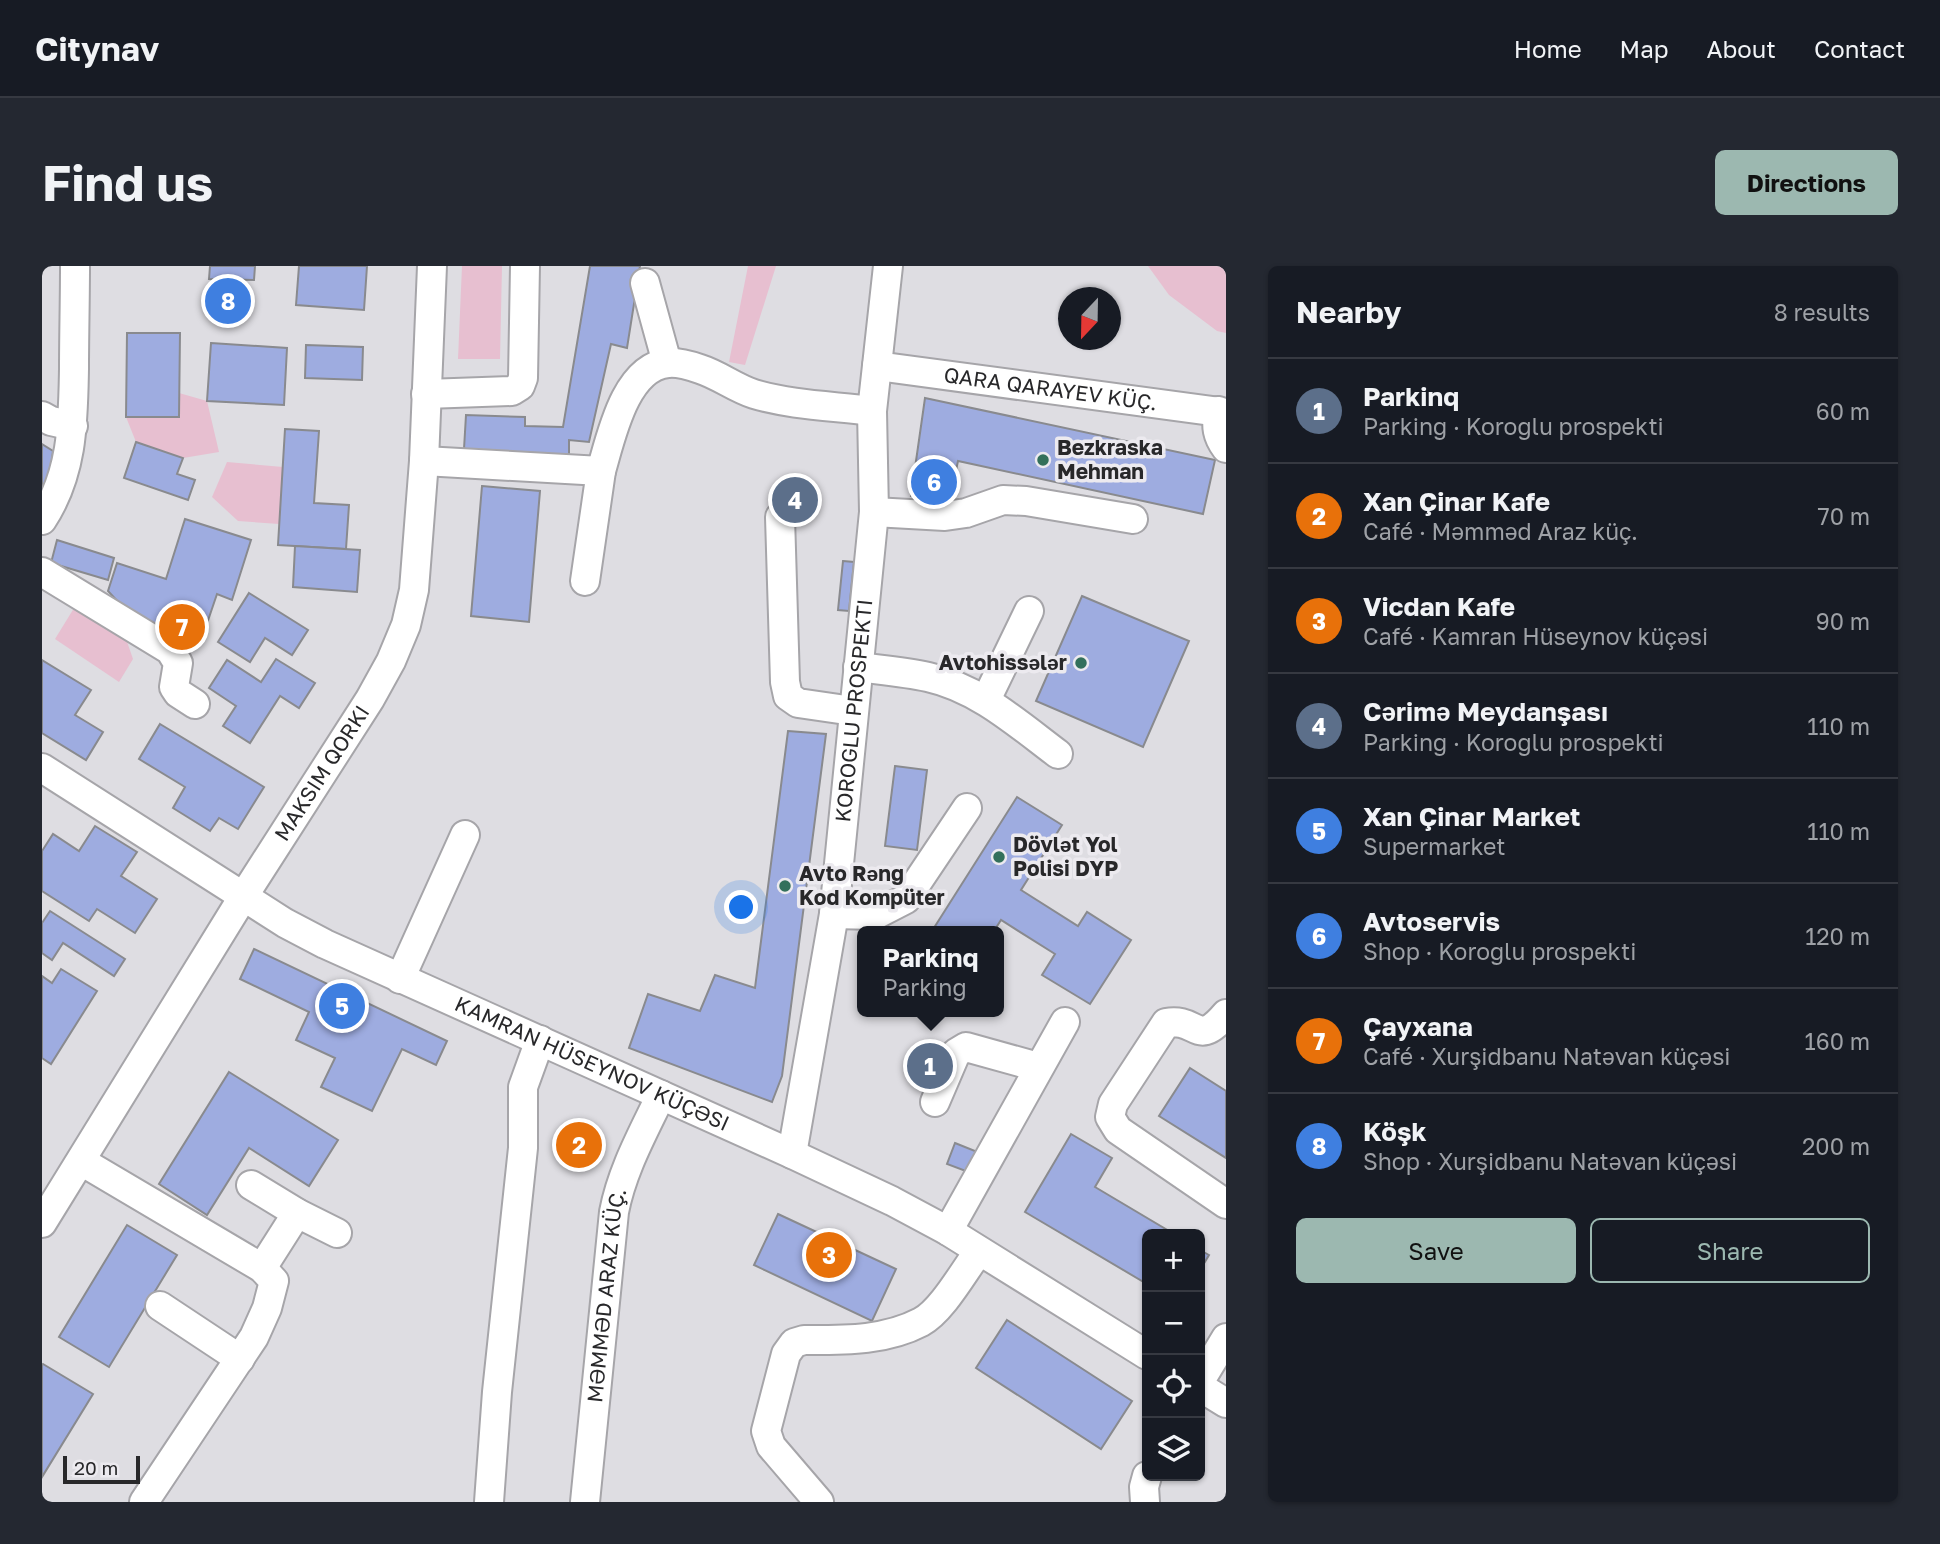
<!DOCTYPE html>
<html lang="en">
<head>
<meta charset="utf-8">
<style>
  :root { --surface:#171b24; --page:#242831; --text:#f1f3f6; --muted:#9ea1a6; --line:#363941; --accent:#9cb8b0 }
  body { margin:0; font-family:"Golos Text",sans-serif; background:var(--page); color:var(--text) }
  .controls { position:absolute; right:21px; bottom:21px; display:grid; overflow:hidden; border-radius:10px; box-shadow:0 2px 5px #0004 }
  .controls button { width:63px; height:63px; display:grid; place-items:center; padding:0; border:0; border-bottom:2px solid var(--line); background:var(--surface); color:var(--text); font:35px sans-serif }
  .compass { position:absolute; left:1016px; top:21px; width:63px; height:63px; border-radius:50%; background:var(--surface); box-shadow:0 2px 5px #0004; rotate:202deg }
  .scale { position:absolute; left:21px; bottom:18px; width:77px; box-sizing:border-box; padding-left:7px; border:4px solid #28282a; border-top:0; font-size:19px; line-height:24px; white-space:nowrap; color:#28282a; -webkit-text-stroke:5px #eceaef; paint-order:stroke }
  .you { position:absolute; left:700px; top:642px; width:24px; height:24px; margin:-18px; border:5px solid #fff; border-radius:50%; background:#1a73e8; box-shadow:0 0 0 10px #1a73e833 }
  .badge { display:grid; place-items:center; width:46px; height:46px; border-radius:50%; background:var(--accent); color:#fff; font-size:23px; font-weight:700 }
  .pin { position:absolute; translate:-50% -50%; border:4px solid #fff; box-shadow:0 2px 7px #0006 }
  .popup { position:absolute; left:815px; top:660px; width:147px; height:91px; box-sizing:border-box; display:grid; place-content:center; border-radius:10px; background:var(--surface); filter:drop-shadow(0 2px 5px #0005); font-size:23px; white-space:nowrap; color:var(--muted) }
  .popup b { font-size:26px; color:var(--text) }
  .popup::after { content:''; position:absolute; left:50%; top:100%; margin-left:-14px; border:14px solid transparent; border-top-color:var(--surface) }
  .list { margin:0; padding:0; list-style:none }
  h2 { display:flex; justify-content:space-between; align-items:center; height:91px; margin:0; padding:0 28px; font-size:30px }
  h2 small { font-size:23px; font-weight:400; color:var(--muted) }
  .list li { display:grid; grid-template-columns:46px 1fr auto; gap:21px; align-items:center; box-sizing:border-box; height:105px; padding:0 28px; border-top:2px solid var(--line) }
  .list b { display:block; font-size:26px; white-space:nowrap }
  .list p { margin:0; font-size:23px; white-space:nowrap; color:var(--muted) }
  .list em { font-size:23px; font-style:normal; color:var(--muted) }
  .actions { display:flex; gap:14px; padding:21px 28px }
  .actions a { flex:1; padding:16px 0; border:2px solid var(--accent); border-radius:10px; text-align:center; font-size:24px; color:var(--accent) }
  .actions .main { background:var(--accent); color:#111 }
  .icon { flex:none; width:38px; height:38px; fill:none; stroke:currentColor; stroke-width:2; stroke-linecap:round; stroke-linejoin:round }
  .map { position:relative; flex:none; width:1184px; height:1236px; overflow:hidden; border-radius:10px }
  header { display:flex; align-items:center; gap:42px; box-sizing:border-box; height:98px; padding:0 35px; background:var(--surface); border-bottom:2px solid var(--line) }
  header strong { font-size:33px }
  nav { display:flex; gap:38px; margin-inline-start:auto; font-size:24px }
  .intro { display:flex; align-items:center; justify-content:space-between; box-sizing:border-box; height:168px; padding:0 42px }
  h1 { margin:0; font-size:49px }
  .button { padding:18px 32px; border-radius:10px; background:var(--accent); color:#111; font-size:24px; font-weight:700 }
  main { display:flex; gap:42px; padding:0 42px }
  aside { flex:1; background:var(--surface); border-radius:10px; box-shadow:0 2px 5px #0004 }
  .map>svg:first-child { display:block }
  .green { fill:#e7bfd0 }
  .building { fill:#9eace0; stroke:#898a8e; stroke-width:2 }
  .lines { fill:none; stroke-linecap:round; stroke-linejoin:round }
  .minor-casing { stroke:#a6a5a9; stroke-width:32 }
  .minor { stroke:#fff; stroke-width:28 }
  .poi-dot { fill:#33705b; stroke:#eceaef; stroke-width:2.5 }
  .labels { text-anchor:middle; stroke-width:7; stroke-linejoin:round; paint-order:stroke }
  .street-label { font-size:21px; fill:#28282a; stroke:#eceaef }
  .poi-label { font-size:21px; font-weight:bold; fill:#28282a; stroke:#eceaef; text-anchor:start }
</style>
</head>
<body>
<header>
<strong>Citynav</strong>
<nav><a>Home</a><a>Map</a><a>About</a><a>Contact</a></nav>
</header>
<div class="intro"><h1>Find us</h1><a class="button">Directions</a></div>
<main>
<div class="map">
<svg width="1184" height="1236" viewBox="0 0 1184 1236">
  <rect width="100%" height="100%" fill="#dedde2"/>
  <g class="green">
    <path d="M 420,0 L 460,0 L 458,93 L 416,93 Z"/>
    <path d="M 706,0 L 734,0 L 703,99 L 687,96 Z"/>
    <path d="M 1106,0 L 1184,0 L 1184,67 L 1175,65 L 1127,29 Z"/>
    <path d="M 137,127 L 165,135 L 177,186 L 141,192 L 94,176 L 84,151 L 137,151 Z"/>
    <path d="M 185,196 L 241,201 L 237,258 L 196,255 L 170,231 Z"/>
    <path d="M 37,334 L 81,364 L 91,393 L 77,416 L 13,373 Z"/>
  </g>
  <g class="building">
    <path d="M 168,0 L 213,0 L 212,14 L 167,13 Z"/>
    <path d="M 257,0 L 325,0 L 322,44 L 254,39 Z"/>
    <path d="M 548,0 L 598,0 L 585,82 L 569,78 L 547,176 L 527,174 L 527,189 L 422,183 L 424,149 L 483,151 L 483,160 L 521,161 Z"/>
    <path d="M 85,67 L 138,67 L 137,151 L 84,151 Z"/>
    <path d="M 169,77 L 245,82 L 242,139 L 165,135 Z"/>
    <path d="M 264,79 L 321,81 L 320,114 L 263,112 Z"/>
    <path d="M 883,132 L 1173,194 L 1161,248 L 916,195 L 907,237 L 869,230 Z"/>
    <path d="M 243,163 L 277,165 L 272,237 L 307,239 L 304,283 L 236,279 Z"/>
    <path d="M 94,176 L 141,192 L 135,208 L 153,214 L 146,234 L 82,212 Z"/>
    <path d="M 0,178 L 11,185 L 8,213 L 0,226 Z"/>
    <path d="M 440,220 L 498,225 L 487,356 L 429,350 Z"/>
    <path d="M 143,253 L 209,274 L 190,334 L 175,328 L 158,378 L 91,352 L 66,325 L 75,297 L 124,313 Z"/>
    <path d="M 15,274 L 72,292 L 66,314 L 9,297 Z"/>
    <path d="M 253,280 L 318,284 L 315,326 L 251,321 Z"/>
    <path d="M 801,295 L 812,296 L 807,345 L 796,344 Z"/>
    <path d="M 207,327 L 266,364 L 250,389 L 223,372 L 208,396 L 176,376 Z"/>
    <path d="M 1040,330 L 1147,375 L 1101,481 L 994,435 Z"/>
    <path d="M 234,393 L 273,417 L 257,442 L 238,430 L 208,477 L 181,460 L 194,440 L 167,422 L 185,394 L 219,416 Z"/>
    <path d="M 0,394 L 49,424 L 33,449 L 61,466 L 44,494 L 0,467 Z"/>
    <path d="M 118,458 L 222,521 L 196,563 L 177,552 L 168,565 L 131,542 L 143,521 L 97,493 Z"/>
    <path d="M 746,465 L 784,468 L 740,810 L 730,836 L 587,782 L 606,728 L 658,745 L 673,709 L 713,722 Z"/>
    <path d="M 853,500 L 885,504 L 875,584 L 843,580 Z"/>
    <path d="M 975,531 L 1020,559 L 979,624 L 1036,660 L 1045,646 L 1089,674 L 1048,738 L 1000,709 L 1013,688 L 959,654 L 952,665 L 890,665 Z"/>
    <path d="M 53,560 L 95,586 L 79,610 L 115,633 L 93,667 L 55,643 L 47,655 L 0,625 L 0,585 L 11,568 L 37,585 Z"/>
    <path d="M 8,645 L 83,693 L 72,710 L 21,677 L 10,694 L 0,687 L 0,657 Z"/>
    <path d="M 212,683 L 405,775 L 394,799 L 360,783 L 330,845 L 279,821 L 293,792 L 254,774 L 267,746 L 198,713 Z"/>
    <path d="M 19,703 L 55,725 L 9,798 L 0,792 L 0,710 L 10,717 Z"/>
    <path d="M 1148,802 L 1184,825 L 1184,892 L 1117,850 Z"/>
    <path d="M 187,806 L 296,874 L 267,920 L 207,882 L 165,949 L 117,918 Z"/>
    <path d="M 1029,868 L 1070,892 L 1053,921 L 1132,968 L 1105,968 L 1105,1018 L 983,946 Z"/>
    <path d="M 913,877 L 938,887 L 929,907 L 905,898 Z"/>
    <path d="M 736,948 L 854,1003 L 830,1055 L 712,999 Z"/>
    <path d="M 85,959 L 135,989 L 67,1101 L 17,1071 Z"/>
    <path d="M 1158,984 L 1167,989 L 1158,1004 Z"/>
    <path d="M 965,1054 L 1090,1135 L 1059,1183 L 934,1102 Z"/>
    <path d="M 1,1098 L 51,1128 L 0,1211 L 0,1099 Z"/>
  </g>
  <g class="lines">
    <g class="minor-casing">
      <g id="minor">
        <path d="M 603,17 L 625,97"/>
        <path id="s1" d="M 835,100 L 1184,147"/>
        <path d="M 384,128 L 470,125 L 478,120 L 481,112 L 483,0"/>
        <path d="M 1176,145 C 1174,161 1175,170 1184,182"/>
        <path d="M 0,150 L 9,155 L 31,160"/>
        <path d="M 382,195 L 559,205 C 569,171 583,101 626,97 C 636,96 649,100 658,103 C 677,109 693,122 712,128 C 749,139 791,140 830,145"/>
        <path d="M 832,246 L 903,250 L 924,247 L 961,234 L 984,235 L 1091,253"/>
        <path d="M 738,251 L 743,416 L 746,430 L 756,437 L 811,445"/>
        <path d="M 0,254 C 31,207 31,156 32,103 C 32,69 33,34 33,0"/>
        <path d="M 0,306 L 128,384 L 136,397 L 132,421 L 136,427 L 153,438"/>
        <path d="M 543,315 L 559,205"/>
        <path d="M 816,401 C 839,404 863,406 886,411 C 936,422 976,458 1016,488"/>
        <path d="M 944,434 L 987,345"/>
        <path id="s2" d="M 0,502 L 243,657 L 283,678 L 750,888 L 850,935 L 906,965 L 1105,1089"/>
        <path d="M 792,648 L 833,649 L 864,633 L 925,542"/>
        <path d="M 358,713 L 423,569"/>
        <path d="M 1184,748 C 1154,783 1156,751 1124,757 L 1071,838 L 1068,851 L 1076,864 L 1184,938"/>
        <path d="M 893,836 L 914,787 L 924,781 L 996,801"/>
        <path id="s3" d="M 750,888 L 792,648 L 832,246 L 830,145 L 846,0"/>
        <path d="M 39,895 L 220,1002 L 232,1015 L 225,1042 L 212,1071 L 102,1236"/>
        <path d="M 209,919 L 255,947 L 295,967"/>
        <path id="s4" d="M 0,957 L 201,631 L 328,433 L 349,395 L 364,359 L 372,324 L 382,195 L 390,0"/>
        <path d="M 906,965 L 1023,756"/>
        <path d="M 220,1002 L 255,947"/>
        <path d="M 118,1040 L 198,1093"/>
        <path d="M 1158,1115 L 1184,1072"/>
        <path d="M 1158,1121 L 1184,1137"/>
        <path d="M 447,1236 L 455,1126 L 481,882 L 481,821 L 498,774"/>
        <path id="s5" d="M 543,1236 L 572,946 C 580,904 601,867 619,829"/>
        <path d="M 777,1236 L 729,1180 L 724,1165 L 744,1088 L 752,1077 L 762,1074 C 802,1074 843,1075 879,1056 C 900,1045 922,1005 937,985"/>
        <path d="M 1103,1236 L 1102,1221 L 1105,1210"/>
      </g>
    </g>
    <use href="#minor" class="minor"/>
  </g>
  <g class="poi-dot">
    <circle cx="1001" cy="194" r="7"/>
    <circle cx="1039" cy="397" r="7"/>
    <circle cx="957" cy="591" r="7"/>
    <circle cx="743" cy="620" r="7"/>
  </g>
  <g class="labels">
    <g class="street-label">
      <text dy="7" stroke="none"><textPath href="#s1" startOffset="175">QARA QARAYEV KÜÇ.</textPath></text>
      <text dy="7" stroke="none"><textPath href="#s3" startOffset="448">KOROĞLU PROSPEKTI</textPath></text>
      <text dy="7" stroke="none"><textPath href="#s4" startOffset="530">MAKSIM QORKI</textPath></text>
      <text dy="7" stroke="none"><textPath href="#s2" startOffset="626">KAMRAN HÜSEYNOV KÜÇƏSI</textPath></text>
      <text dy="7" stroke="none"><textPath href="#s5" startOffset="208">MƏMMƏD ARAZ KÜÇ.</textPath></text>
    </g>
    <g class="poi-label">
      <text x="1015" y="189">Bezkraska<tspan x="1015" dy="24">Mehman</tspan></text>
      <text x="1025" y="404" text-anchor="end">Avtohissələr</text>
      <text x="971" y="586">Dövlət Yol<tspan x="971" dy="24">Polisi DYP</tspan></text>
      <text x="757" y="615">Avto Rəng<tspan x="757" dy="24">Kod Kompüter</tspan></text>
    </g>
  </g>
</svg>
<div class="controls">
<button>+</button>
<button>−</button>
<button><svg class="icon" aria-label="locate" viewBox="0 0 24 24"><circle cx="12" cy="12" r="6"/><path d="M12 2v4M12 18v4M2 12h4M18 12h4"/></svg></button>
<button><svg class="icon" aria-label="layers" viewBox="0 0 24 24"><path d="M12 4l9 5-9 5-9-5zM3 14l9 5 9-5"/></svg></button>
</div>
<svg class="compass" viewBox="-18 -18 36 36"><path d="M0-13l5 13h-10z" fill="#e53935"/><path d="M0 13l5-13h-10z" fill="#9ea1a6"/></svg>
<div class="scale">20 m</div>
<div class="you"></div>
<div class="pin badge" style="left:888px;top:800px;background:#5c6f8a">1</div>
<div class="popup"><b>Parkinq</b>Parking</div>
<div class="pin badge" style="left:537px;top:879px;background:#e8710a">2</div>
<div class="pin badge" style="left:787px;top:989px;background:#e8710a">3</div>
<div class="pin badge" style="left:753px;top:234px;background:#5c6f8a">4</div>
<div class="pin badge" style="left:300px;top:740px;background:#3f7fe0">5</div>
<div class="pin badge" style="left:892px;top:216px;background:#3f7fe0">6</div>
<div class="pin badge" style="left:140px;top:361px;background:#e8710a">7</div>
<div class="pin badge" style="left:186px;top:35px;background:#3f7fe0">8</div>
</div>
<aside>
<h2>Nearby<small>8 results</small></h2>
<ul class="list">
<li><span class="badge" style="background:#5c6f8a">1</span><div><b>Parkinq</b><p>Parking · Koroğlu prospekti</p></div><em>60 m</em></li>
<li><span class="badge" style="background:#e8710a">2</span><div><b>Xan Çinar Kafe</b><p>Café · Məmməd Araz küç.</p></div><em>70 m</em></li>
<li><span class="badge" style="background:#e8710a">3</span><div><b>Vicdan Kafe</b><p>Café · Kamran Hüseynov küçəsi</p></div><em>90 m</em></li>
<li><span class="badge" style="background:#5c6f8a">4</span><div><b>Cərimə Meydanşası</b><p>Parking · Koroğlu prospekti</p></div><em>110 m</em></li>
<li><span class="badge" style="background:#3f7fe0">5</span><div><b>Xan Çinar Market</b><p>Supermarket</p></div><em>110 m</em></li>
<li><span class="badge" style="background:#3f7fe0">6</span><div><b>Avtoservis</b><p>Shop · Koroğlu prospekti</p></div><em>120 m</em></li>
<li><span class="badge" style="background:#e8710a">7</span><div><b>Çayxana</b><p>Café · Xurşidbanu Natəvan küçəsi</p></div><em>160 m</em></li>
<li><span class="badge" style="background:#3f7fe0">8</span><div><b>Köşk</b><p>Shop · Xurşidbanu Natəvan küçəsi</p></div><em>200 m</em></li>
</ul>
<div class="actions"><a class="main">Save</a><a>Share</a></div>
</aside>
</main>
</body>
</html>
